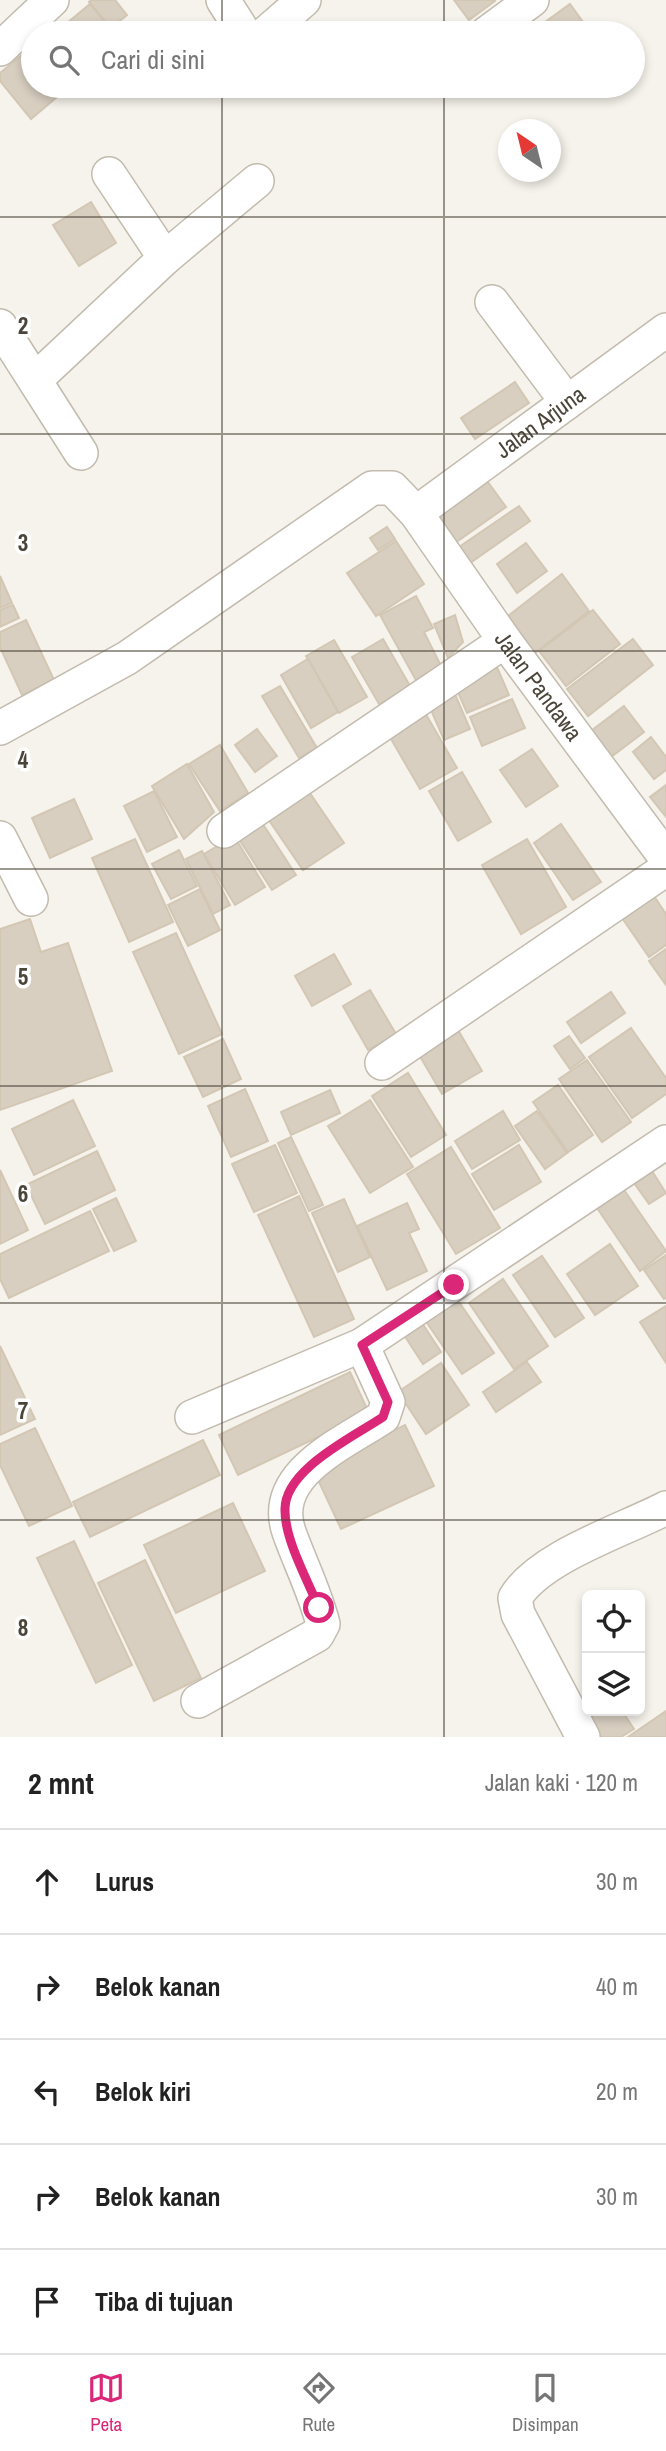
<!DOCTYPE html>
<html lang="id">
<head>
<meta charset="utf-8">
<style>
  :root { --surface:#fff; --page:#f6f6f6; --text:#222; --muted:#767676; --line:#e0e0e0; --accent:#db2777 }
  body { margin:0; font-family:"Archivo Narrow",sans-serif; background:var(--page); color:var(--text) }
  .controls { position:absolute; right:21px; bottom:21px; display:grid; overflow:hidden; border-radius:10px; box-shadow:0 4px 10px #0003 }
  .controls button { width:63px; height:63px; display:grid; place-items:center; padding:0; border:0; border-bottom:2px solid var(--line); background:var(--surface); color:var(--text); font:35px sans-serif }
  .compass { position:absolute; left:498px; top:119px; width:63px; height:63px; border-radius:50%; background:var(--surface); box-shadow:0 4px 10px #0003; rotate:325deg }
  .stop { position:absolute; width:21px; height:21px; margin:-16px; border:5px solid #db2777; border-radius:50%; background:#fff }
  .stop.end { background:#db2777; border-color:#fff; box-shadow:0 2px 7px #0008 }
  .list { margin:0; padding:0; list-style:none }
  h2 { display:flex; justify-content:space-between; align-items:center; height:91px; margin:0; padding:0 28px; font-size:30px }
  h2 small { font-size:23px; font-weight:400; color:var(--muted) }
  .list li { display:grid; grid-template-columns:46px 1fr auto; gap:21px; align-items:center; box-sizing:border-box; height:105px; padding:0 28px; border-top:2px solid var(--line) }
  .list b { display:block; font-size:26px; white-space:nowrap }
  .list em { font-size:23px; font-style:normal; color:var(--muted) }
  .icon { flex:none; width:38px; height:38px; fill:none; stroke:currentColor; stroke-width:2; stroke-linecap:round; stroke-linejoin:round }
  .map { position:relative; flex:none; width:666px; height:1737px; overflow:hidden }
  .search { position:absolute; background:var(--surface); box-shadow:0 4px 10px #0003; left:21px; right:21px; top:21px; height:77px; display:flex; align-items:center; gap:18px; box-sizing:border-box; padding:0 24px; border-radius:38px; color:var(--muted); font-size:26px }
  .sheet { height:616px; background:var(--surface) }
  nav { display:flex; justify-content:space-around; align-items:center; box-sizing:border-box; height:98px; border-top:2px solid var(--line); background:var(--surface); font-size:19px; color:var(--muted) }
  nav a { display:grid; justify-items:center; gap:4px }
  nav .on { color:var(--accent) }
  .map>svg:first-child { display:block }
  .building { fill:#d8cfc1; stroke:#d3c7b4; stroke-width:2 }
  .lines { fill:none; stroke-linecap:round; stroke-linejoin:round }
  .minor-casing { stroke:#c2bbae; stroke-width:36 }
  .minor { stroke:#fff; stroke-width:33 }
  .route { stroke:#db2777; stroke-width:9 }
  .grid { fill:none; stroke:#4b4439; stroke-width:2; stroke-opacity:0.55 }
  .labels { text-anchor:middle; stroke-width:7; stroke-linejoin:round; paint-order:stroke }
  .street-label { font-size:23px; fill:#4b4439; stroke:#fff }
  .grid-label { font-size:23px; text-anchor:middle; font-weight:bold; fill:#4b4439; stroke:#fff; stroke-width:7; stroke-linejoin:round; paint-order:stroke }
</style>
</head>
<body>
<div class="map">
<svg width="666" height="1737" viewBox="0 0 666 1737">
  <rect width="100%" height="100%" fill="#f6f3ec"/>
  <g class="building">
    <path d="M 91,0 L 115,0 L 127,15 L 111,28 L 89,2 Z"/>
    <path d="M 454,0 L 494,0 L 495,1 L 469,20 Z"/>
    <path d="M 90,4 L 114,33 L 73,33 L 66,24 Z"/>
    <path d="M 570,4 L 591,33 L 547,33 L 541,25 Z"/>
    <path d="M 28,50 L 33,57 L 33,86 L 57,86 L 63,92 L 31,119 L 0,81 L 0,73 Z"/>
    <path d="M 91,202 L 116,243 L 79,266 L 53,225 Z"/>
    <path d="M 515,382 L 529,403 L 475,439 L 461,418 Z"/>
    <path d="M 485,478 L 506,507 L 452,545 L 431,516 Z"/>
    <path d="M 519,506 L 530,521 L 470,563 L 459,547 Z"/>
    <path d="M 387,527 L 395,539 L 378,550 L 370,538 Z"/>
    <path d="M 396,541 L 424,584 L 376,616 L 347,573 Z"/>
    <path d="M 526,543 L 547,571 L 517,593 L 497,564 Z"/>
    <path d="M 562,574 L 589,611 L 531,656 L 503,620 Z"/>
    <path d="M 0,576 L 12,603 L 0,608 Z"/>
    <path d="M 416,596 L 433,628 L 424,632 L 441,666 L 417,682 L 380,615 Z"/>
    <path d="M 13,605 L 19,618 L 0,627 L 0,610 Z"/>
    <path d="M 593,610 L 620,644 L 566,686 L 539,651 Z"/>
    <path d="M 455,615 L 463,642 L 448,658 L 434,624 Z"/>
    <path d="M 26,620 L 54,680 L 22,695 L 0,647 L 0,632 Z"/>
    <path d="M 383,639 L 410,686 L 379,704 L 352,657 Z"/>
    <path d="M 633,639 L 653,665 L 588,716 L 567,689 Z"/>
    <path d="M 334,640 L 367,697 L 339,713 L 306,656 Z"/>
    <path d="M 308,659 L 338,712 L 311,728 L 281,675 Z"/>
    <path d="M 496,665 L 509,695 L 467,713 L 454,683 Z"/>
    <path d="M 280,686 L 317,748 L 299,758 L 262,696 Z"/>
    <path d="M 454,692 L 470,729 L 444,740 L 428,703 Z"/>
    <path d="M 512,699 L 525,728 L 482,746 L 470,717 Z"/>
    <path d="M 624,706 L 644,732 L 607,760 L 587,734 Z"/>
    <path d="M 424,711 L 457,768 L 420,789 L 387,732 Z"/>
    <path d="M 257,729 L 277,756 L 255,772 L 235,745 Z"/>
    <path d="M 651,737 L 666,757 L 666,770 L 654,779 L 633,752 Z"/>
    <path d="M 220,745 L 248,793 L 220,811 L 189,764 Z"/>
    <path d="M 532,749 L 558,786 L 526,807 L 500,770 Z"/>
    <path d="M 187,764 L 214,812 L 184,839 L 152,786 Z"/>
    <path d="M 462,772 L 491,822 L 458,841 L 429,791 Z"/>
    <path d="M 303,783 L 344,843 L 303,870 L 262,810 Z"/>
    <path d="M 666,785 L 666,817 L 650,797 Z"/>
    <path d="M 154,791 L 177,837 L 147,852 L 124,806 Z"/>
    <path d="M 74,799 L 92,839 L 50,858 L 32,818 Z"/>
    <path d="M 257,815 L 296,875 L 272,890 L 233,830 Z"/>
    <path d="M 561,824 L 601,882 L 573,900 L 534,843 Z"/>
    <path d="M 234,836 L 265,887 L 235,905 L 204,854 Z"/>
    <path d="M 135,839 L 173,922 L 129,942 L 92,858 Z"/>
    <path d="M 527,839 L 566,907 L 521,934 L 482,865 Z"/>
    <path d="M 179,850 L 197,886 L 171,899 L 152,864 Z"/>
    <path d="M 202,851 L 230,905 L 213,914 L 186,859 Z"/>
    <path d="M 200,889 L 220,930 L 188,946 L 168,905 Z"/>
    <path d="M 650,890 L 666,914 L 666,945 L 649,957 L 618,912 Z"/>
    <path d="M 30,919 L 41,952 L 68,943 L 112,1071 L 0,1110 L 0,929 Z"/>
    <path d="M 176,933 L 222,1034 L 179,1054 L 133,952 Z"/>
    <path d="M 666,949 L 666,985 L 649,961 Z"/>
    <path d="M 334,954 L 351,984 L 312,1006 L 295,976 Z"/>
    <path d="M 370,990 L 396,1034 L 368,1050 L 343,1006 Z"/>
    <path d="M 611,992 L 625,1013 L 581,1043 L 567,1022 Z"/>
    <path d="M 631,1028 L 666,1078 L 666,1094 L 632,1118 L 589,1057 Z"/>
    <path d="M 458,1030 L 482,1071 L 442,1094 L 418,1053 Z"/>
    <path d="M 569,1036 L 585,1058 L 570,1069 L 554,1046 Z"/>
    <path d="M 223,1039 L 241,1079 L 203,1097 L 184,1057 Z"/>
    <path d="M 587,1060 L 631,1122 L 602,1142 L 559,1079 Z"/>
    <path d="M 408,1073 L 446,1135 L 411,1157 L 372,1096 Z"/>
    <path d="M 558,1085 L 593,1135 L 568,1152 L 533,1102 Z"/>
    <path d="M 245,1089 L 268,1141 L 231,1157 L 208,1106 Z"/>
    <path d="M 330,1090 L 340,1113 L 291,1135 L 281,1112 Z"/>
    <path d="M 73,1100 L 95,1146 L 34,1175 L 12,1129 Z"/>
    <path d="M 370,1100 L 413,1167 L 370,1193 L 328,1126 Z"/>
    <path d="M 503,1111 L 520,1140 L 472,1169 L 455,1141 Z"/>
    <path d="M 537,1111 L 567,1153 L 545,1169 L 515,1126 Z"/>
    <path d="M 291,1137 L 323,1205 L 309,1211 L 278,1143 Z"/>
    <path d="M 275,1145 L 297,1193 L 254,1212 L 232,1164 Z"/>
    <path d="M 519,1145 L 541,1182 L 494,1210 L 472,1174 Z"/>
    <path d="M 451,1147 L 500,1228 L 456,1254 L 407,1174 Z"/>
    <path d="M 97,1151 L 115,1190 L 45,1224 L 26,1185 Z"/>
    <path d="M 0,1170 L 28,1230 L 0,1244 Z"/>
    <path d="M 652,1171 L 666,1193 L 649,1204 L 634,1183 Z"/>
    <path d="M 622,1187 L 666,1251 L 640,1271 L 595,1205 Z"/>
    <path d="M 299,1196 L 354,1319 L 314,1337 L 258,1215 Z"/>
    <path d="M 116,1198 L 136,1241 L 114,1251 L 93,1209 Z"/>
    <path d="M 344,1199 L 370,1257 L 338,1272 L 312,1213 Z"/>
    <path d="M 407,1203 L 419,1229 L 409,1233 L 427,1271 L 387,1290 L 357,1226 Z"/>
    <path d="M 90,1211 L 109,1251 L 9,1298 L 0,1279 L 0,1254 Z"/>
    <path d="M 610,1244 L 638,1286 L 595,1315 L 567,1274 Z"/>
    <path d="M 666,1255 L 666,1298 L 664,1299 L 644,1270 Z"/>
    <path d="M 542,1256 L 584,1318 L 555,1337 L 513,1275 Z"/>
    <path d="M 503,1279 L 548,1346 L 514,1369 L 469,1303 Z"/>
    <path d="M 457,1299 L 494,1353 L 462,1374 L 425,1320 Z"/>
    <path d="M 666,1306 L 666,1363 L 640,1322 Z"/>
    <path d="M 422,1323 L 441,1352 L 423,1364 L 404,1335 Z"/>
    <path d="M 0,1346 L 35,1419 L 0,1435 Z"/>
    <path d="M 527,1362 L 541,1382 L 496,1412 L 483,1392 Z"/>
    <path d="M 441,1363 L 469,1405 L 426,1434 L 398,1392 Z"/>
    <path d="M 350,1372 L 369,1413 L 238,1475 L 219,1435 Z"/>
    <path d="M 405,1425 L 434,1486 L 341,1529 L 313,1469 Z"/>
    <path d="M 35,1428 L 72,1506 L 29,1526 L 0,1465 L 0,1444 Z"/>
    <path d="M 203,1440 L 220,1475 L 90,1537 L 73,1502 Z"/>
    <path d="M 233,1503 L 265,1571 L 176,1613 L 144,1545 Z"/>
    <path d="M 74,1541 L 132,1665 L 96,1683 L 37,1558 Z"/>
    <path d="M 145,1560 L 201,1678 L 154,1701 L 98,1583 Z"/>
    <path d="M 601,1711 L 622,1711 L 634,1729 L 621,1737 L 591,1737 L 582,1724 Z"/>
    <path d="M 666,1711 L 666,1737 L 628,1737 Z"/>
  </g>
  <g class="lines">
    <g class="minor-casing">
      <g id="minor">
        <path d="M 223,0 L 244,33"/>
        <path d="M 266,33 L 304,0"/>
        <path d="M 487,33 L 532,0"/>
        <path d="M 0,49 L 52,0"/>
        <path d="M 165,258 L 257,181"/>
        <path d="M 492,302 L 567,402"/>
        <path d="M 0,326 L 81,453"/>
        <path d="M 35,380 L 165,258 L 109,174"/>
        <path id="s1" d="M 416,513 L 666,330"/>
        <path id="s2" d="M 0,728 L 127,658 L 372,488 L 392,488 L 416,513 L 505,641 L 666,858"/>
        <path d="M 224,831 L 505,641"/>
        <path d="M 0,838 L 31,899"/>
        <path d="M 382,1063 L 666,869"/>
        <path d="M 192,1417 L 362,1345"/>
        <path d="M 198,1701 L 317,1635 L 323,1624 C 315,1592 300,1563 289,1532 C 269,1474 344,1443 383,1417 L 388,1402 L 362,1345 L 666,1142"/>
        <path d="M 583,1737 L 518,1614 L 515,1598 C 539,1557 624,1530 666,1508"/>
      </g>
    </g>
    <use href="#minor" class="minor"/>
  </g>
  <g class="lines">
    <path class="route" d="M 319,1608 C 308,1581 285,1540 285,1511 C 283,1470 353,1437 383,1417 L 388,1402 L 362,1345 L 454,1285"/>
  </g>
  <path class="grid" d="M 222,0 L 222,33M 444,0 L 444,33M 222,86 L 222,1737M 444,86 L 444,1737M 0,217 L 666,217M 0,434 L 666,434M 0,651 L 666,651M 0,869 L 666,869M 0,1086 L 666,1086M 0,1303 L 666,1303M 0,1520 L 666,1520"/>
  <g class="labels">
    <g class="street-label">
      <text dy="8" stroke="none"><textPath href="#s1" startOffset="154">Jalan Arjuna</textPath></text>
      <text dy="8" stroke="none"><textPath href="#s2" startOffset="710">Jalan Pandawa</textPath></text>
    </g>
  </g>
  <g class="grid-label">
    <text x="23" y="334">2</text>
    <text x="23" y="551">3</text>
    <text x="23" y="768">4</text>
    <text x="23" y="985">5</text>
    <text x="23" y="1202">6</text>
    <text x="23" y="1419">7</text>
    <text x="23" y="1636">8</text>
  </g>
</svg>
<div class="controls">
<button><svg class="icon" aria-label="locate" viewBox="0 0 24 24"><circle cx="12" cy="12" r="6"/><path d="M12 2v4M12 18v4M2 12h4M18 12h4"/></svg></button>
<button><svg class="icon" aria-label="layers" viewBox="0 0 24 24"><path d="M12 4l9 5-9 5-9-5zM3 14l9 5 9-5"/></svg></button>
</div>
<svg class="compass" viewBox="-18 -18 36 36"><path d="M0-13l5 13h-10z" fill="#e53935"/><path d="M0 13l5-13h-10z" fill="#767676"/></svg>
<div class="stop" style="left:319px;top:1608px"></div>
<div class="stop end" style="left:454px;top:1285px"></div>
<div class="search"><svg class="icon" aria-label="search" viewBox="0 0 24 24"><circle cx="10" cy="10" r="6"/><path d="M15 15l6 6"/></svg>Cari di sini</div>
</div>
<section class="sheet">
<h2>2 mnt<small>Jalan kaki · 120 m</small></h2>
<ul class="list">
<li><svg class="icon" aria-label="ahead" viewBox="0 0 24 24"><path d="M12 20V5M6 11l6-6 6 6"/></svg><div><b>Lurus</b></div><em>30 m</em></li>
<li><svg class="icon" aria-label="right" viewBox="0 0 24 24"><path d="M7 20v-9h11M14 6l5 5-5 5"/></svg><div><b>Belok kanan</b></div><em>40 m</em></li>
<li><svg class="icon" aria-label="left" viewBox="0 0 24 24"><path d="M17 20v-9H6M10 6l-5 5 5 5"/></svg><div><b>Belok kiri</b></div><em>20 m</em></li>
<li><svg class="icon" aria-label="right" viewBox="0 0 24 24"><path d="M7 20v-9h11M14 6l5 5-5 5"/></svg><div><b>Belok kanan</b></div><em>30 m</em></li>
<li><svg class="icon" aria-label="arrive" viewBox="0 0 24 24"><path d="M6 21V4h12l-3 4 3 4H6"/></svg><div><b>Tiba di tujuan</b></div></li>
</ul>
</section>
<nav>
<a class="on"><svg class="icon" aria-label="map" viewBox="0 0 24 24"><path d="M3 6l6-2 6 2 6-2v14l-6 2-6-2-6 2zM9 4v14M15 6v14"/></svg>Peta</a>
<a><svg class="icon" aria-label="directions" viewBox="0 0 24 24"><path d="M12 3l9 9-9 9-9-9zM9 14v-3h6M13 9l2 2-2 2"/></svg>Rute</a>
<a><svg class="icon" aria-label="saved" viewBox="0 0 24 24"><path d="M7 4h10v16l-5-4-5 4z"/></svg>Disimpan</a>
</nav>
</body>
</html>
